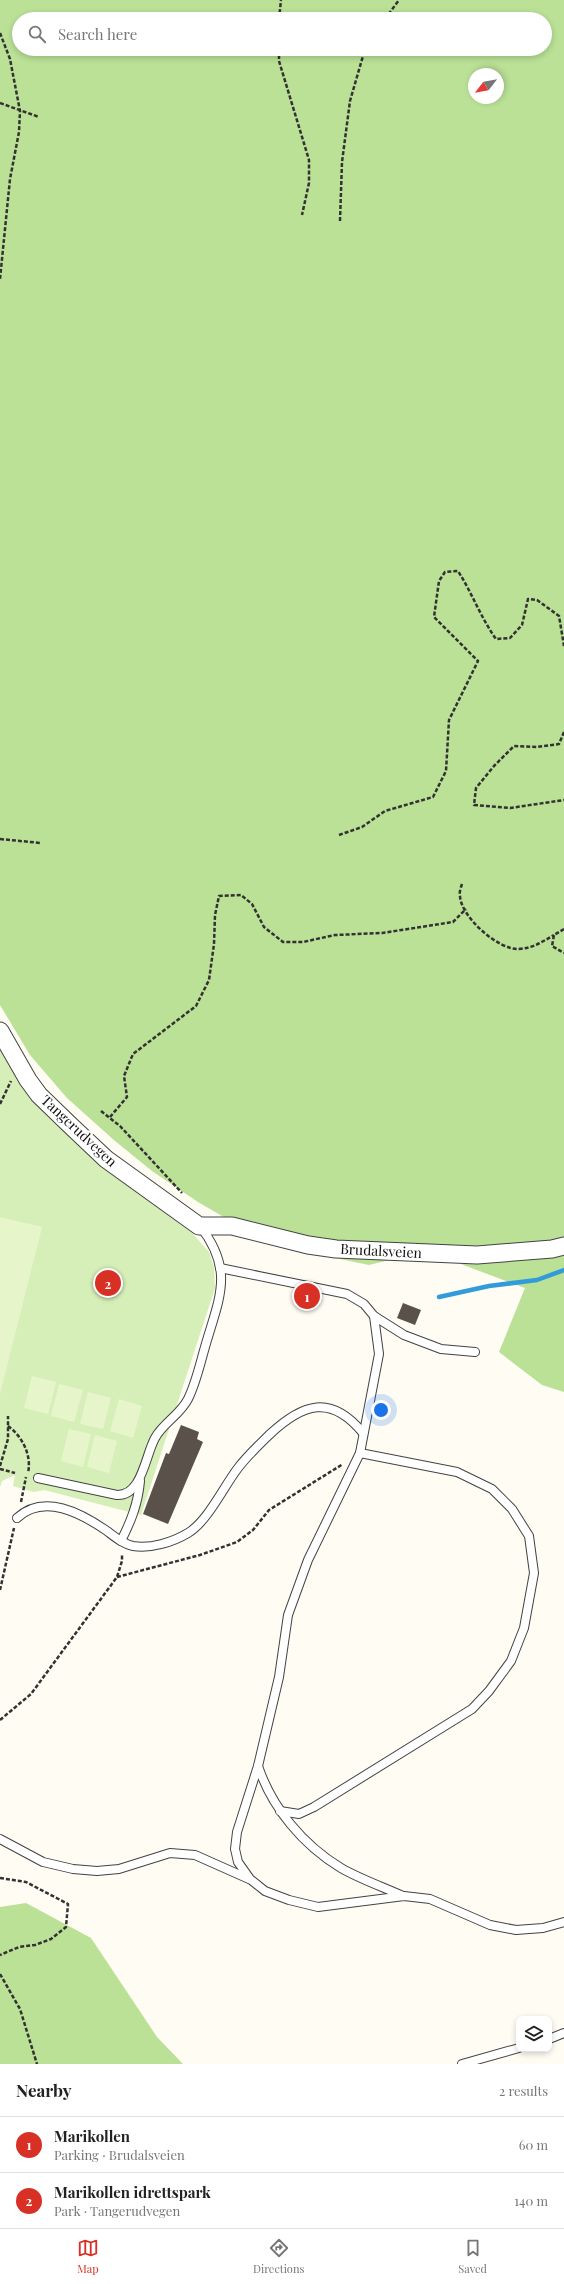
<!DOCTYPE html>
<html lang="en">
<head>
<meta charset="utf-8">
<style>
  :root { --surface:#fff; --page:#f2f2f2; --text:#222; --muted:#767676; --line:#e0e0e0; --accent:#d93025 }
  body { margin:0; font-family:"Playfair Display",serif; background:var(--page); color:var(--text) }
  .controls { position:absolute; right:12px; bottom:12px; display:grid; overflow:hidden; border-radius:8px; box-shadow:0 2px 6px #0003 }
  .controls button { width:36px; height:36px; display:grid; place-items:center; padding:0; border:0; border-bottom:1px solid var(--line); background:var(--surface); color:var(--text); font:20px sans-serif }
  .compass { position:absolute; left:468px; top:68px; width:36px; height:36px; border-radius:50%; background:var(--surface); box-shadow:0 2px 6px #0003; rotate:239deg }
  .you { position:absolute; left:381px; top:1410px; width:14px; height:14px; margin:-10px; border:3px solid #fff; border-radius:50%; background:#1a73e8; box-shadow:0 0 0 6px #1a73e833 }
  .badge { display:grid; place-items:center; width:26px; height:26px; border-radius:50%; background:var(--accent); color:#fff; font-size:13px; font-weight:700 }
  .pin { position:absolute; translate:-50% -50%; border:2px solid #fff; box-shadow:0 1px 4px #0006 }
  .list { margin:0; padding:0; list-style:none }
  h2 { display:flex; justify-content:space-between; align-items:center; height:52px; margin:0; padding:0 16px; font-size:17px }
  h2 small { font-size:13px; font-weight:400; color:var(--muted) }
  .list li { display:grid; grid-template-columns:26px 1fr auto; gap:12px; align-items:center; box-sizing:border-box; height:56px; padding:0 16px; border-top:1px solid var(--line) }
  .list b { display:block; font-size:15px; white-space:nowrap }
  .list p { margin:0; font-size:13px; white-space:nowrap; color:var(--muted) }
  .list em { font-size:13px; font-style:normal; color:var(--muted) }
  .icon { flex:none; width:22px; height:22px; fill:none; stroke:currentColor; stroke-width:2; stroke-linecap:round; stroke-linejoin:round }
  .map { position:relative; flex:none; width:564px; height:2064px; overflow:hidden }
  .search { position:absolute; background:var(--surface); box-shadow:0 2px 6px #0003; left:12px; right:12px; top:12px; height:44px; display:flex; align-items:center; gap:10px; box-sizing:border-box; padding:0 14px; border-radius:22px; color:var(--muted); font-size:15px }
  .sheet { height:164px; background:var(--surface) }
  nav { display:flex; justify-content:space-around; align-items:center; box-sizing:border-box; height:56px; border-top:1px solid var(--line); background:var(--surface); font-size:11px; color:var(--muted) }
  nav a { display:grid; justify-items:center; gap:2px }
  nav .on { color:var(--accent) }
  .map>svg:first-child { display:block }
  .green { fill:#d6efb8 }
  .forest { fill:#bae196; fill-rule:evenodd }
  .pitch { fill:#e7f5cb }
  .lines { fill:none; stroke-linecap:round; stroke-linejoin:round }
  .stream { stroke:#329cdb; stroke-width:4.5 }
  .building { fill:#5a514b }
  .service-casing { stroke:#434343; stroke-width:10 }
  .minor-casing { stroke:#434343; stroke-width:19 }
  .path { stroke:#323232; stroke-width:2.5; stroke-dasharray:4 2; stroke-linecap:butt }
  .service { stroke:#fff; stroke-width:8 }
  .minor { stroke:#fff; stroke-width:17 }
  .labels { text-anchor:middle; stroke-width:4; stroke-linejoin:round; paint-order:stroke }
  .street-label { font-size:14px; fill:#101010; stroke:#fff }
</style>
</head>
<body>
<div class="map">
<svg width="564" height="2064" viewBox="0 0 564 2064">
  <rect width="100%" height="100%" fill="#fffcf4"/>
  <path class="green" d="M 0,1043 L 102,1166 L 193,1234 L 209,1252 L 214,1267 L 215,1288 L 141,1515 L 44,1490 L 34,1492 L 13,1486 L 15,1475 L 2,1481 L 0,1487 Z"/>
  <g class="forest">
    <path d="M 0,0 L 564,0 L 564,1392 L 542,1385 L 499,1352 L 525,1288 L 426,1251 L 369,1265 L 292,1249 L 234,1223 L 198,1202 L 152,1171 L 115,1141 L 67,1098 L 30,1055 L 0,1005 ZM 19,19 L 545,19 L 545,49 L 19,49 ZM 474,74 L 498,74 L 498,98 L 474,98 Z"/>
    <path d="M 26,1903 L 91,1938 L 157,2037 L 183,2064 L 0,2064 L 0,1907 Z"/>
  </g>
  <g class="pitch">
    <path d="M 0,1217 L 42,1227 L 0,1394 Z"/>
    <path d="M 32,1376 L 56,1382 L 48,1414 L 24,1408 Z"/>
    <path d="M 59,1384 L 83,1390 L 74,1422 L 51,1416 Z"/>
    <path d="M 88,1392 L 111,1398 L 103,1429 L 80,1424 Z"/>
    <path d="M 119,1399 L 142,1406 L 133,1438 L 110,1431 Z"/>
    <path d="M 69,1429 L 91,1434 L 83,1467 L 61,1461 Z"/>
    <path d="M 95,1435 L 117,1441 L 109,1473 L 87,1467 Z"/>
  </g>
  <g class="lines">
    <path class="stream" d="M 439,1297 L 489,1286 L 537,1280 L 564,1270"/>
  </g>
  <g class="building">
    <path d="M 403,1303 L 421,1310 L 415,1325 L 397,1318 Z"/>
    <path d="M 181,1425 L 199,1432 L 197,1439 L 203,1442 L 168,1524 L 143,1514 L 166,1453 L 169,1454 Z"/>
  </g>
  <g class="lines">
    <g class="service-casing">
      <g id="service">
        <path d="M 220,1268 L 347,1294 L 364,1304 L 374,1316 L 404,1335 L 441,1349 L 475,1352"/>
        <path d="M 374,1316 L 379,1354 L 360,1453 L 308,1560 L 288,1615 L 279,1677 L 258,1766 L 237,1832 L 235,1849 L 238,1862 L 250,1879 L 265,1891 L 289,1900 L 318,1907 L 404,1896 L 430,1899 L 490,1925 L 516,1930 L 543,1928 L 564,1922"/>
        <path d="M 38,1478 L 117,1495 C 142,1496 145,1456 155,1438 C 163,1423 180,1415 188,1399 C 196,1383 200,1364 205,1347 C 219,1298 235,1271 200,1226"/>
        <path d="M 17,1518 C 44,1493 81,1513 107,1531 C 115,1537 123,1544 133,1546 C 151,1549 173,1542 188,1533 C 208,1521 224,1486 238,1468 C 247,1456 259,1445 269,1435 C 303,1403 331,1394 363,1433"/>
        <path d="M 121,1541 C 131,1521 138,1504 140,1481"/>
        <path d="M 258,1766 C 272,1808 303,1845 341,1868 C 360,1879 383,1887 403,1896"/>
        <path d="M 280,1811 L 299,1814 L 314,1807 L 472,1709 L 489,1691 L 511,1661 L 524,1628 L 534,1573 L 529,1536 L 512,1509 L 492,1489 L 457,1472 L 360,1453"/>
        <path d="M 0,1839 L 43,1862 L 73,1869 L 97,1871 L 119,1869 L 170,1853 L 195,1855 L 249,1879"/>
        <path d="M 549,2039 L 564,2033"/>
        <path d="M 462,2064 L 519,2048"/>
      </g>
    </g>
    <g class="minor-casing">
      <path id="minor" d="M 0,1031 L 28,1080 L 39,1095 L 70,1125 L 106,1159 L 199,1226 L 232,1226 L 308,1245 L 336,1249 L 477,1255 L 552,1249 L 564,1246"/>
    </g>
    <g class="path">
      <path d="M 279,19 L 281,0"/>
      <path d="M 385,19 L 399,0"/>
      <path d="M 0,33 L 10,59 L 20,111 L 19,132 L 10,179 L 0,279"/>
      <path d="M 279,49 L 279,61 L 309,160 L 309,183 L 302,215"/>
      <path d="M 0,103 L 39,117"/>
      <path d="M 340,221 L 342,162 L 350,101 L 365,49"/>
      <path d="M 564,732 L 559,744 L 537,747 L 514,746 L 494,766 L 476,788 L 474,805 L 510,808 L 564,800"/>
      <path d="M 339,835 L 362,827 L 385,811 L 433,797 L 446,771 L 449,720 L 478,661 L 434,617 L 439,581 L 445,572 L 458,571 C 472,593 481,618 496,639 L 510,638 L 522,625 L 528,599 L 537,600 L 559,616 L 564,646"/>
      <path d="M 0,839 L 41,843"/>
      <path d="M 462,884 C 461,887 459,892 460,896 C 461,917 498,950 519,949 C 533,948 542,942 554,935"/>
      <path d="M 564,929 L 554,935 L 552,946 L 564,953"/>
      <path d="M 0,1104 L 11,1081"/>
      <path d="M 101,1111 L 120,1126 L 182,1193"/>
      <path d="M 110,1117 L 127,1097 L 124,1076 L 133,1054 L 196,1006 L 209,980 L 214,944 L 215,915 L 219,896 L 241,895 L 252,904 L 264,927 L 283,942 L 303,942 L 335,935 L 382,933 L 453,922 L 466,909"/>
      <path d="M 8,1426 C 22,1436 32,1455 28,1473"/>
      <path d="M 0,1466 L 8,1439 L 8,1416"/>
      <path d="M 0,1469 L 15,1473"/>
      <path d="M 21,1502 L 26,1477"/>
      <path d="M 117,1577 L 200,1555 L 237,1542 L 253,1530 L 269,1510 L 343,1464"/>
      <path d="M 0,1590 L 14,1528"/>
      <path d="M 0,1720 L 31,1694 L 117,1577 L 122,1561 L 122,1554"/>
      <path d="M 0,1878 L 26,1882 L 68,1904 L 66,1927 L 51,1939 L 35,1945 L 19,1947 L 0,1955"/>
      <path d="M 0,1974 L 20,2009 L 37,2064"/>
    </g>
    <use href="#service" class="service"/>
    <use href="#minor" class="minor"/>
  </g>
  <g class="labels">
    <g class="street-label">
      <text transform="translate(79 1131) rotate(43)" y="5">Tangerudvegen</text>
      <text transform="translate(381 1251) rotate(3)" y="5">Brudalsveien</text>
    </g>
  </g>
</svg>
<div class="controls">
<button><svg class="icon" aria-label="layers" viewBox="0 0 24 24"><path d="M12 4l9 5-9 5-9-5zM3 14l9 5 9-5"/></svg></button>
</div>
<svg class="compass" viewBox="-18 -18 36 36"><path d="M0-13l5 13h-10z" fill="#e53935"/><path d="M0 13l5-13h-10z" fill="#767676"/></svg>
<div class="you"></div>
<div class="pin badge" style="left:307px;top:1296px">1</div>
<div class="pin badge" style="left:108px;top:1283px">2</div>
<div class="search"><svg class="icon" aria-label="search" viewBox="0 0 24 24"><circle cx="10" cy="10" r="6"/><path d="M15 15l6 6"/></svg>Search here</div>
</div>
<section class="sheet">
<h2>Nearby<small>2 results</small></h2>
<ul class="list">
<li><span class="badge">1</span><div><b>Marikollen</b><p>Parking · Brudalsveien</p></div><em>60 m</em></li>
<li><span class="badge">2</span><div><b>Marikollen idrettspark</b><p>Park · Tangerudvegen</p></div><em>140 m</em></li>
</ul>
</section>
<nav>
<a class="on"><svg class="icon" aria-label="map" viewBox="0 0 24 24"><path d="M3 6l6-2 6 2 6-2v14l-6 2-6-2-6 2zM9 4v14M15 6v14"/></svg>Map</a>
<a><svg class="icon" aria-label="directions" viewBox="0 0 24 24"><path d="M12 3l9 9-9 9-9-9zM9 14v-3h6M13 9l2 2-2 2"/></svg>Directions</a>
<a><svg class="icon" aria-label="saved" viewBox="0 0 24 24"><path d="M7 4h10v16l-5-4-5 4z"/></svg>Saved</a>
</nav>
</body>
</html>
